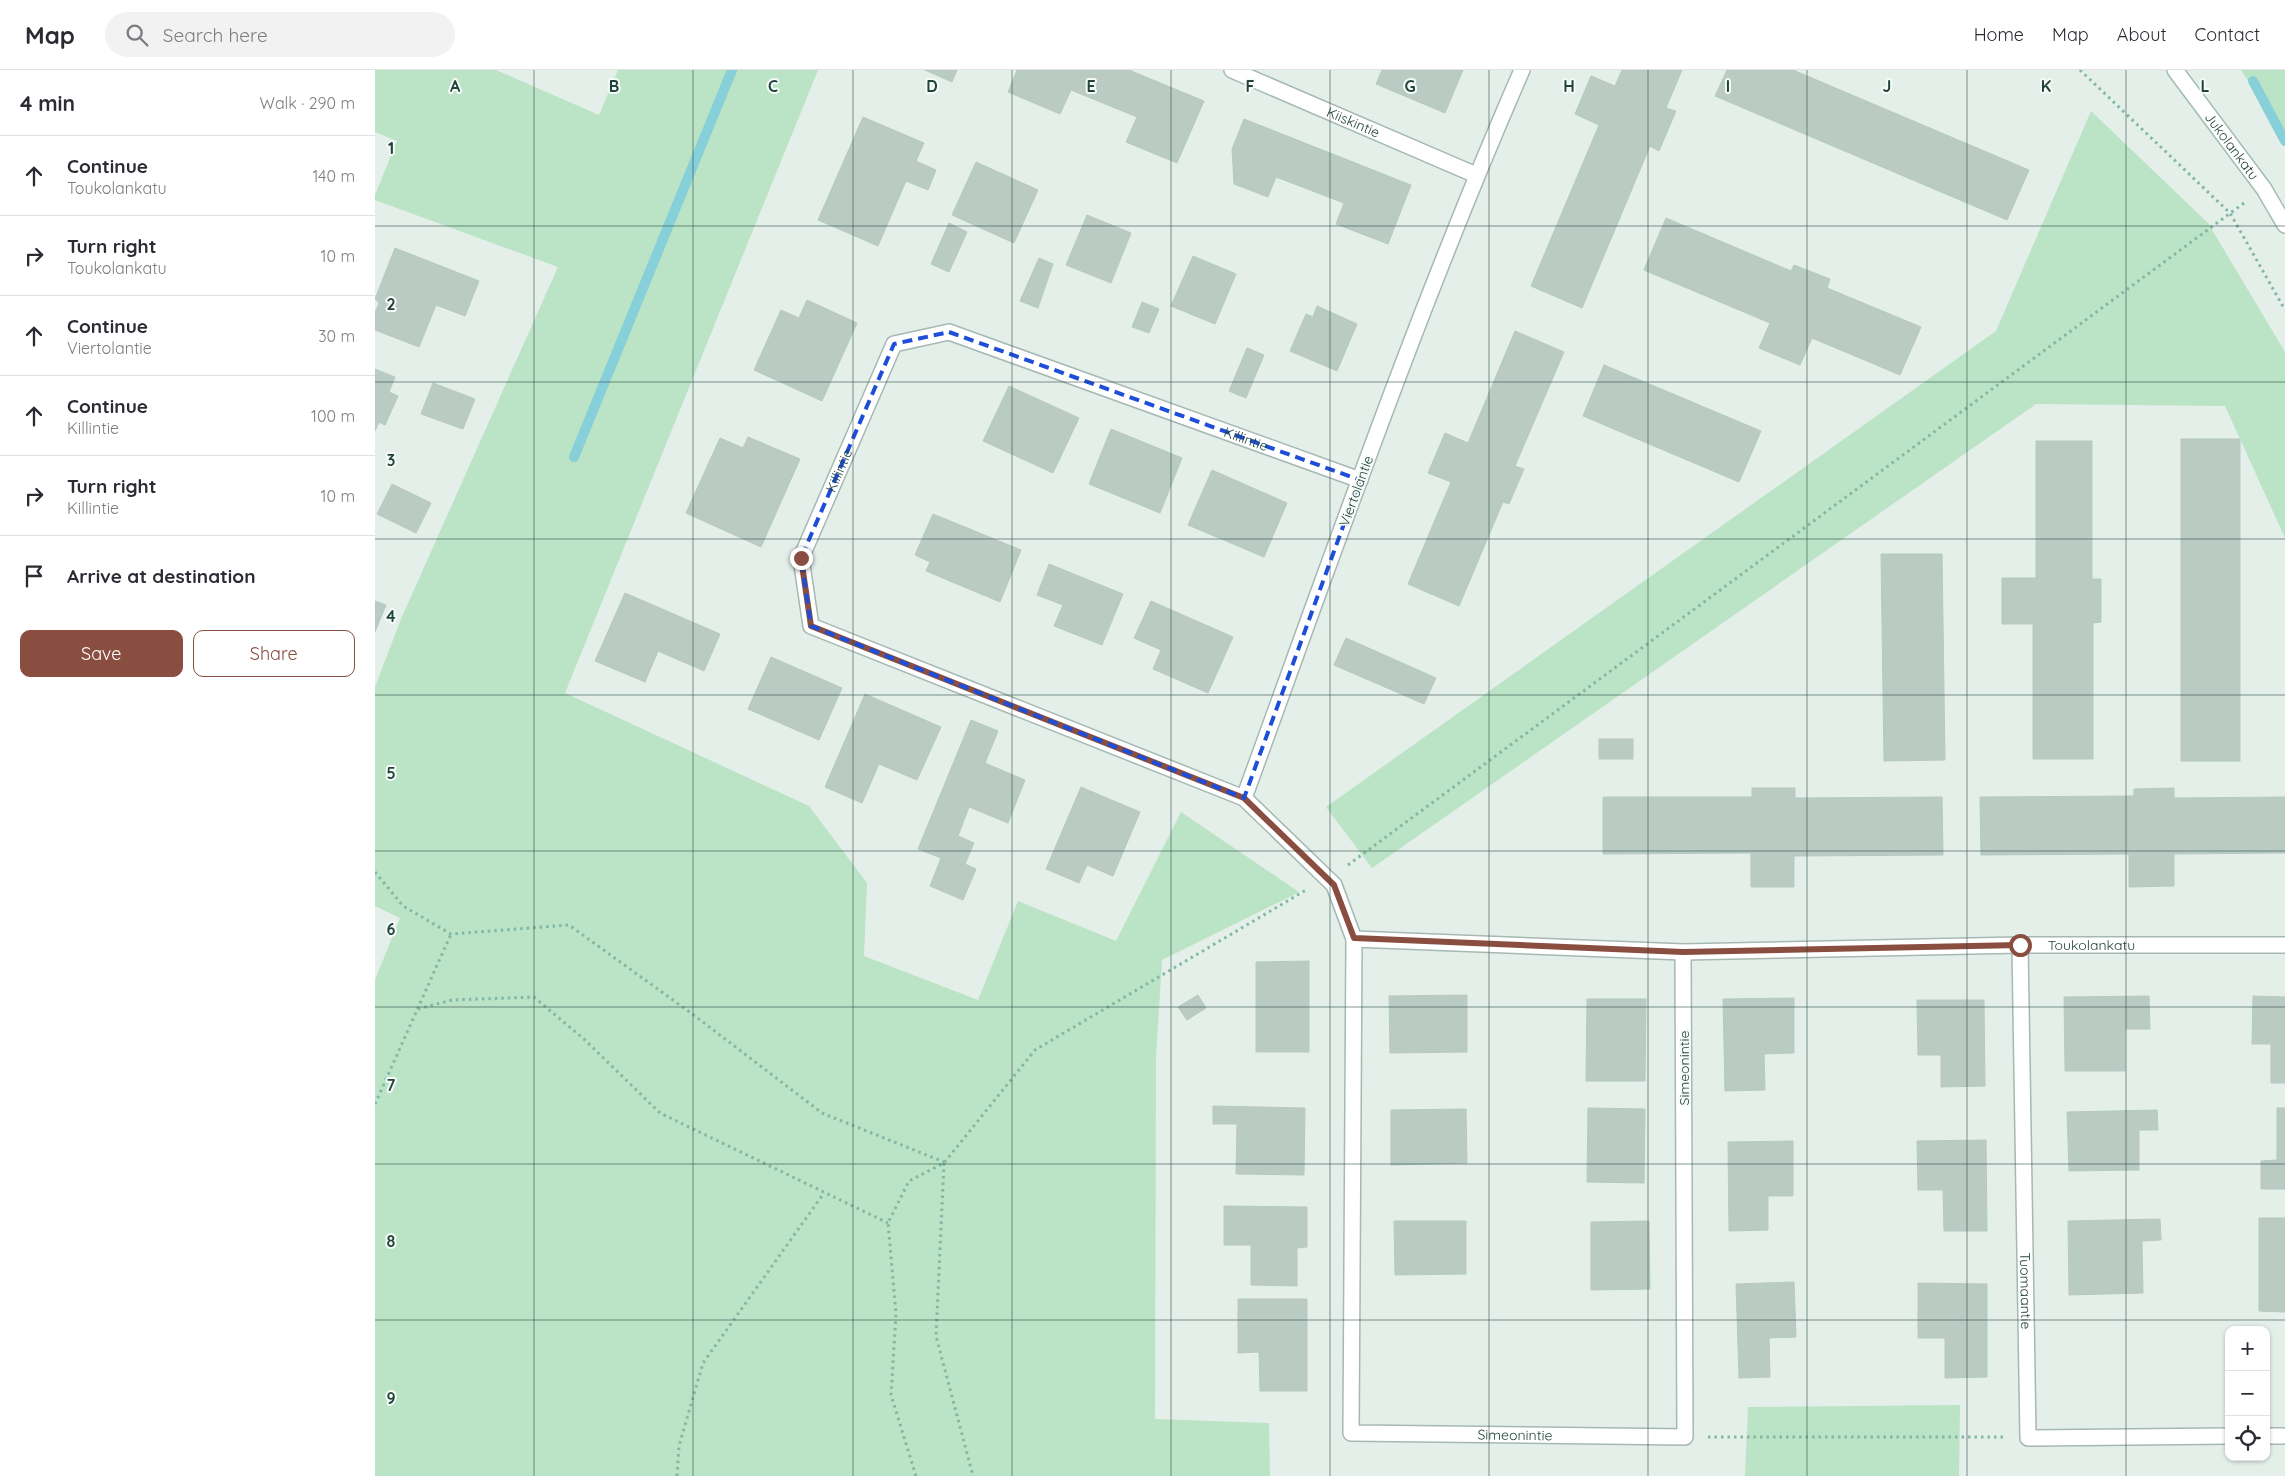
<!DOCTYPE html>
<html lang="en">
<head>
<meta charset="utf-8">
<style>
  :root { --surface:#fff; --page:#f2f2f3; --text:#2b2b33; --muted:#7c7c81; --line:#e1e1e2; --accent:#8a4e41 }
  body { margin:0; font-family:Quicksand,sans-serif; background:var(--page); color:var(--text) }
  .controls { position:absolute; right:15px; bottom:15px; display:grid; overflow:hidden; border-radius:10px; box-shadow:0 1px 4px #0004 }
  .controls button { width:45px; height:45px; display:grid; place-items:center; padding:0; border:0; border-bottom:1px solid var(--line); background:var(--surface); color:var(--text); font:25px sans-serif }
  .stop { position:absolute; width:15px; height:15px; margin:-11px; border:4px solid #8a4e41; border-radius:50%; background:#fff }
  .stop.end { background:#8a4e41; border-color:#fff; box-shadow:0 1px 5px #0008 }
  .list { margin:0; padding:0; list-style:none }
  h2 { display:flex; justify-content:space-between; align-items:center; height:65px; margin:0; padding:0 20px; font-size:21px }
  h2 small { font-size:16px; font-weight:400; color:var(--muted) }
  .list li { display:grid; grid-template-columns:32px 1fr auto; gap:15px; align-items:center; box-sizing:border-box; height:80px; padding:0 20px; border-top:1px solid var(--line) }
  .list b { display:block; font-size:19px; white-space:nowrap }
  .list p { margin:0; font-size:16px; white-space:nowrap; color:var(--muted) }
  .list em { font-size:16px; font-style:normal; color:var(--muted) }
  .actions { display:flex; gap:10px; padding:15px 20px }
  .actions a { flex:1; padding:11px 0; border:1px solid var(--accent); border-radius:10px; text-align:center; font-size:18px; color:var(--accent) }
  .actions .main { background:var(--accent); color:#fff }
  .icon { flex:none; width:28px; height:28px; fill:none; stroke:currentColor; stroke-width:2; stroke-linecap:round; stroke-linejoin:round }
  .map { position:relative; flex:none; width:1910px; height:1406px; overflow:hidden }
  header { display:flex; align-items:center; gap:30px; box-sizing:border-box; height:70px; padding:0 25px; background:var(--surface); border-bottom:1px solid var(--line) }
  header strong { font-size:24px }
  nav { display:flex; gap:28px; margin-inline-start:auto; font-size:18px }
  .search { width:350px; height:45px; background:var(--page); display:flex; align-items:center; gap:12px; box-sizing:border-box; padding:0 18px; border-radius:28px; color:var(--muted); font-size:19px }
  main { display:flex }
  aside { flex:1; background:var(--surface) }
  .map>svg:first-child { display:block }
  .green { fill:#bbe3c5 }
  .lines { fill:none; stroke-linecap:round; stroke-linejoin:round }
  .stream { stroke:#87d0da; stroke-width:10 }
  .building { fill:#b9cbc3; stroke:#b6cac1 }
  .minor-casing { stroke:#a6b8b2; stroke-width:18 }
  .secondary-casing { stroke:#a1bdb2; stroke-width:18 }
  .path { stroke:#81b7a4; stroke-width:3; stroke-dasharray:2.5 4; stroke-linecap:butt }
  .minor { stroke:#fff; stroke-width:15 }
  .secondary { stroke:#fff; stroke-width:15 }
  .route { stroke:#8a4e41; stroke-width:6 }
  .marked { fill:none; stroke:#1d4ed8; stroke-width:4; stroke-dasharray:10 6; stroke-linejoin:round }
  .grid { fill:none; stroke:#21443a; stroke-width:1; stroke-opacity:0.55 }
  .labels { text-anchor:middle; stroke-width:4; stroke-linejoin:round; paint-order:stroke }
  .street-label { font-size:14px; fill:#21443a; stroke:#f6fbf8 }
  .grid-label { font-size:16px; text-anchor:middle; font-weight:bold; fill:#21443a; stroke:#f6fbf8; stroke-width:4; stroke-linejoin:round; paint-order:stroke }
</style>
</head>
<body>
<header>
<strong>Map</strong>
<div class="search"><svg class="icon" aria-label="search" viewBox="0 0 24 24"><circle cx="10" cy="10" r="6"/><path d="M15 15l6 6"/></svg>Search here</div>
<nav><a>Home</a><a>Map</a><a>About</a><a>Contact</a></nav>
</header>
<main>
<aside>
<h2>4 min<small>Walk · 290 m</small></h2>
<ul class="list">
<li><svg class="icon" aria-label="ahead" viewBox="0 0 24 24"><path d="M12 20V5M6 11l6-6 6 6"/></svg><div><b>Continue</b><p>Toukolankatu</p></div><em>140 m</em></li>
<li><svg class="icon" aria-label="right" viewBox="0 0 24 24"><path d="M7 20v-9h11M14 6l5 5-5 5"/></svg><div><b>Turn right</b><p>Toukolankatu</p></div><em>10 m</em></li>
<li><svg class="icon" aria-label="ahead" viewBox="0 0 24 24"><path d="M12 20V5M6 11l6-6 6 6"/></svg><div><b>Continue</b><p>Viertolantie</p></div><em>30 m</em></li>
<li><svg class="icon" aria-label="ahead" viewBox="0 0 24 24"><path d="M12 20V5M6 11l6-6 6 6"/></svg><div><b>Continue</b><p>Killintie</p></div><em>100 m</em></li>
<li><svg class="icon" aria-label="right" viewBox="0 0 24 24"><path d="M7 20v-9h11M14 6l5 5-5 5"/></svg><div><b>Turn right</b><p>Killintie</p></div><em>10 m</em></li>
<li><svg class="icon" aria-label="arrive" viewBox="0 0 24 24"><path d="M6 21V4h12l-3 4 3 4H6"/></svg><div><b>Arrive at destination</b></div></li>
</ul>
<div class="actions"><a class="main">Save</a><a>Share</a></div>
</aside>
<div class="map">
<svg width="1910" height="1406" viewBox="0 0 1910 1406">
  <rect width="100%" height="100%" fill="#e4efea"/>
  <g class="green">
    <path d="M 0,0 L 121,0 L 224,45 L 243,0 L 443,0 L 190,623 L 434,736 L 492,813 L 489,886 L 603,930 L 643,831 L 741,871 L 806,742 L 924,822 L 787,890 L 781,988 L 780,1349 L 894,1353 L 895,1406 L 0,1406 L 0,910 L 25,848 L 0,836 L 0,617 L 26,549 L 183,197 L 0,130 L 0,125 L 22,71 L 0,62 Z"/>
    <path d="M 1866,0 L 1910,0 L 1910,68 Z"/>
    <path d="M 1716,41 L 1833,153 L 1910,282 L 1910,468 L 1850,336 L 1661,334 L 997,798 L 951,737 L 1621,261 Z"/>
    <path d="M 1585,1335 L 1584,1406 L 1370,1406 L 1373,1337 Z"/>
  </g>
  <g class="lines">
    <g class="stream">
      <path d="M 1878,11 L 1910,71"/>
      <path d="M 199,387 L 357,0"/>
    </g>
  </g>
  <g class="building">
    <path d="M 550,0 L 582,0 L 577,12 Z"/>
    <path d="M 642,0 L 754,0 L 829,31 L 802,93 L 751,72 L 762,47 L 696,20 L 685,44 L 633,22 Z"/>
    <path d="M 1007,0 L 1088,0 L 1070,43 L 1001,14 Z"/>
    <path d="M 1247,0 L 1307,0 L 1291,38 L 1301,41 L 1284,81 L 1275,76 L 1207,238 L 1156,216 L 1224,55 L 1200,44 L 1216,6 L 1240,16 Z"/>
    <path d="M 1352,0 L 1418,0 L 1654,100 L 1632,150 L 1340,26 Z"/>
    <path d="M 488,47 L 549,73 L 541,91 L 561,100 L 553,120 L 531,111 L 503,176 L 443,150 Z"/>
    <path d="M 869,49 L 1036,115 L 1013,174 L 961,154 L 969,133 L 901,107 L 893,127 L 859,114 L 857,79 Z"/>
    <path d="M 601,92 L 663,120 L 639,173 L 577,145 Z"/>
    <path d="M 712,145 L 756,163 L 736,213 L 691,195 Z"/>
    <path d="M 1291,148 L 1416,201 L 1419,195 L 1455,209 L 1452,218 L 1546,257 L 1525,305 L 1437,268 L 1425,295 L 1384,278 L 1395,253 L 1269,200 Z"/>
    <path d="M 574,153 L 592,162 L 574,202 L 556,194 Z"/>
    <path d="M 20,178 L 104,211 L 90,246 L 61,235 L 44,277 L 0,260 L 0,243 L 4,233 L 0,229 Z"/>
    <path d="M 818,186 L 861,204 L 840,254 L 796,236 Z"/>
    <path d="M 664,188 L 678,194 L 663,238 L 645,231 Z"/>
    <path d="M 432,230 L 482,253 L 447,331 L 379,300 L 406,240 L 424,248 Z"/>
    <path d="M 767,232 L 784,239 L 774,263 L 757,257 Z"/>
    <path d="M 942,236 L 982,254 L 962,301 L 915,281 L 931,244 L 938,247 Z"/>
    <path d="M 1140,261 L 1189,282 L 1140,396 L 1149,399 L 1134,434 L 1128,432 L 1084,536 L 1033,514 L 1076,412 L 1053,403 L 1070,363 L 1093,373 Z"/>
    <path d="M 872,278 L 889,285 L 871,328 L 854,321 Z"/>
    <path d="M 1229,295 L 1386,361 L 1364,412 L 1208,346 Z"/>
    <path d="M 0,299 L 20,307 L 14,322 L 23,326 L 10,355 L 4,352 L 0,361 Z"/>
    <path d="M 58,313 L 100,329 L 88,359 L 46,344 Z"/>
    <path d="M 634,316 L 704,348 L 678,403 L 608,371 Z"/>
    <path d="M 736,359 L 807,388 L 785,443 L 714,414 Z"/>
    <path d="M 373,367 L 425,389 L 386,477 L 311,443 L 345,368 L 368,378 Z"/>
    <rect x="1806" y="369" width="59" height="322"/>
    <path d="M 1661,371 L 1717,371 L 1717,509 L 1726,509 L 1726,552 L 1718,553 L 1718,689 L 1658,689 L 1658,554 L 1627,554 L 1627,508 L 1661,508 Z"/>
    <path d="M 837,400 L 912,433 L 889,487 L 813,455 Z"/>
    <path d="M 17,414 L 56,433 L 41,463 L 2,444 Z"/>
    <path d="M 558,444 L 646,480 L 625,532 L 551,501 L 555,492 L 540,485 Z"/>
    <path d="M 1506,484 L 1567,484 L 1570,690 L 1509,691 Z"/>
    <path d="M 674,494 L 748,524 L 727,575 L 679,556 L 688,535 L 662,525 Z"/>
    <path d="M 250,523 L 345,564 L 329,601 L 283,581 L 270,612 L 220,591 Z"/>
    <path d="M 0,531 L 11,535 L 0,562 Z"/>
    <path d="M 776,531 L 858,567 L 833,623 L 778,599 L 786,580 L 759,568 Z"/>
    <path d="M 971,568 L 1061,608 L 1049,634 L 959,595 Z"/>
    <path d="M 396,587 L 467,618 L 444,670 L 373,639 Z"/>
    <path d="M 490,624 L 566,657 L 542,710 L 504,694 L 487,733 L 450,717 Z"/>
    <path d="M 596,650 L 623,661 L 610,693 L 650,710 L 633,753 L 594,737 L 583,766 L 599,773 L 590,794 L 601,799 L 588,830 L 555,816 L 566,788 L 543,779 Z"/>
    <rect x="1224" y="669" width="34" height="20"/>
    <path d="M 706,717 L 765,742 L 738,806 L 712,795 L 704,813 L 671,799 Z"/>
    <path d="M 1377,718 L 1420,718 L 1420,728 L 1567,727 L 1568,785 L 1419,786 L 1419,817 L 1376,817 L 1376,783 L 1228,784 L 1228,727 L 1377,727 Z"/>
    <path d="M 1799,718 L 1799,728 L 1910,727 L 1910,783 L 1799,784 L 1799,816 L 1754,817 L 1754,784 L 1606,785 L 1605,727 L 1759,726 L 1759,719 Z"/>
    <path d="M 934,891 L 934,982 L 881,982 L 881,892 Z"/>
    <path d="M 823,925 L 831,938 L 812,950 L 803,937 Z"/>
    <path d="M 1092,925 L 1092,982 L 1015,983 L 1014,926 Z"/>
    <path d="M 1774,926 L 1775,959 L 1750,959 L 1750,1001 L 1690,1001 L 1689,927 Z"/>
    <path d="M 1878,926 L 1910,927 L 1910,1013 L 1896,1013 L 1896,974 L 1877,974 Z"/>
    <path d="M 1419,928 L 1419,983 L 1389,984 L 1390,1020 L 1350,1021 L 1348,929 Z"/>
    <path d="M 1212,929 L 1271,929 L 1270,1011 L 1211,1011 Z"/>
    <path d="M 1542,930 L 1609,930 L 1610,1016 L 1566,1017 L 1566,985 L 1543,985 Z"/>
    <path d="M 838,1036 L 930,1038 L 929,1105 L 861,1104 L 862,1054 L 838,1054 Z"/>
    <path d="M 1213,1038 L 1270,1039 L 1269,1113 L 1212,1112 Z"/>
    <path d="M 1902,1038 L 1910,1038 L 1910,1119 L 1886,1119 L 1886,1091 L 1902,1090 Z"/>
    <path d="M 1091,1039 L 1092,1093 L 1016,1095 L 1016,1040 Z"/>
    <path d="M 1782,1040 L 1783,1060 L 1764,1060 L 1764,1100 L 1694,1101 L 1692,1042 Z"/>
    <path d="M 1611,1070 L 1612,1161 L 1569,1161 L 1568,1120 L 1543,1120 L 1542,1071 Z"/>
    <path d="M 1418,1071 L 1418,1126 L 1393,1126 L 1393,1160 L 1354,1161 L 1353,1072 Z"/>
    <path d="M 849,1136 L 932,1137 L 932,1177 L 922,1178 L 922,1216 L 876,1215 L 876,1175 L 849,1175 Z"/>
    <path d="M 1884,1148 L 1910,1148 L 1910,1242 L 1884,1241 Z"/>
    <path d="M 1785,1149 L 1786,1170 L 1767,1171 L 1768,1223 L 1694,1225 L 1693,1151 Z"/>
    <path d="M 1019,1151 L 1091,1151 L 1091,1204 L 1020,1205 Z"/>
    <path d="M 1274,1151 L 1275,1219 L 1216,1220 L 1216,1152 Z"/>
    <path d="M 1419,1212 L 1421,1267 L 1394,1268 L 1395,1307 L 1364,1308 L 1361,1214 Z"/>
    <path d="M 1543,1213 L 1612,1214 L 1612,1307 L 1570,1308 L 1570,1268 L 1543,1268 Z"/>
    <path d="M 863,1229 L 932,1229 L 932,1321 L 885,1321 L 884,1282 L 863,1283 Z"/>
  </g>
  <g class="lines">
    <g class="minor-casing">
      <g id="minor">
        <path id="s1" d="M 857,0 L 1101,105"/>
        <path id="s2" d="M 1147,0 C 1043,238 958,484 869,728 L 959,815 L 979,869 L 1308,882 L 1645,875 L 1910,875"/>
        <path id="s3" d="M 869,728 L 436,556 L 426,488 L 519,274 L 574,262 L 985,410"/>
        <path id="s4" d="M 979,869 L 976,1363 L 1310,1367 L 1308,882"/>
        <path id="s5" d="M 1645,875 L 1653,1368 L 1854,1366"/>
        <path d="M 1891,1366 L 1910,1366"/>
      </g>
    </g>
    <g class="secondary-casing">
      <g id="secondary">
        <path id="s6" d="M 1800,0 L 1889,119 L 1910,155"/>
      </g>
    </g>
    <g class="path">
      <path d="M 1705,0 L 1855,143 L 1910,240"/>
      <path d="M 973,795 L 1869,133"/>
      <path d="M 0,802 L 28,836 L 76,864 L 194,855 L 320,946 L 447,1043 L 569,1092"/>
      <path d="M 43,939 L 77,930 L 159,927 L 210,970 L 285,1043 L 513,1153"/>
      <path d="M 0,1034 L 76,864"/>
      <path d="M 569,1093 L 561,1266 L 598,1406"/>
      <path d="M 1333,1367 L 1630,1367"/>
      <path d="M 302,1406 L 304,1376 L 328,1293 L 449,1123"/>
      <path d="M 541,1406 L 516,1325 L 521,1244 L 513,1153 L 534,1111 L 569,1093 L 660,980 L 931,820"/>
    </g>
    <use href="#minor" class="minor"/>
    <use href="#secondary" class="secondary"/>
  </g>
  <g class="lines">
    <path class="route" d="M 426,488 L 436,556 L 869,728 L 959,815 L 979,868 L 1308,882 L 1645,875"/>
  </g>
  <path class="marked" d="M 574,262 L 985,410 L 869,728 L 436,556 L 426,488 L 519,274 Z"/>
  <path class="grid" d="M 159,0 L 159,1406M 318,0 L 318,1406M 478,0 L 478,1406M 637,0 L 637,1406M 796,0 L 796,1406M 955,0 L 955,1406M 1114,0 L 1114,1406M 1273,0 L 1273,1406M 1432,0 L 1432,1406M 1592,0 L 1592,1406M 1751,0 L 1751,1406M 0,156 L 1910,156M 0,312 L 1910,312M 0,469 L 1910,469M 0,625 L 1910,625M 0,781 L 1910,781M 0,937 L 1910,937M 0,1094 L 1910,1094M 0,1250 L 1910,1250"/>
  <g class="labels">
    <g class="street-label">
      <text dy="5" stroke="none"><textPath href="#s1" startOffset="132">Kiiskintie</textPath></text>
      <text dy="5" stroke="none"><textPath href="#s6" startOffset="95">Jukolankatu</textPath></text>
      <text dy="5" stroke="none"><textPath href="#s3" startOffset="1140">Killintie</textPath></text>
      <text dy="5" stroke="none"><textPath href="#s3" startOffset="630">Killintie</textPath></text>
      <text transform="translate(981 421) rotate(-70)" y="5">Viertolantie</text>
      <text dy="5" stroke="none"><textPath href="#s2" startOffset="1700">Toukolankatu</textPath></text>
      <text transform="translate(1309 998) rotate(-90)" y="5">Simeonintie</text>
      <text dy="5" stroke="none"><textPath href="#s5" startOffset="346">Tuomaantie</textPath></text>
      <text dy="5" stroke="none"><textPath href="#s4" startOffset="658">Simeonintie</textPath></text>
    </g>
  </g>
  <g class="grid-label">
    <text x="80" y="22">A</text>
    <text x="239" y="22">B</text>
    <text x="398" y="22">C</text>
    <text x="557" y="22">D</text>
    <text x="716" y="22">E</text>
    <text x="875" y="22">F</text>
    <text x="1035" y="22">G</text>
    <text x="1194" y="22">H</text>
    <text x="1353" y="22">I</text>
    <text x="1512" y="22">J</text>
    <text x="1671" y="22">K</text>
    <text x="1830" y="22">L</text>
    <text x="16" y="84">1</text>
    <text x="16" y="240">2</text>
    <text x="16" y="396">3</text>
    <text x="16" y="552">4</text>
    <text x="16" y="709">5</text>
    <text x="16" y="865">6</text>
    <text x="16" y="1021">7</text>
    <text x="16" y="1177">8</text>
    <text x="16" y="1334">9</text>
  </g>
</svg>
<div class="controls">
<button>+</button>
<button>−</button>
<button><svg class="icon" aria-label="locate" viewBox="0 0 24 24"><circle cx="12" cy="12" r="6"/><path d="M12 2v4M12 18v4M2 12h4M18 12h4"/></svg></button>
</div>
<div class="stop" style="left:1645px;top:875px"></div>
<div class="stop end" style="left:426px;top:488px"></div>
</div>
</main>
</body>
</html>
